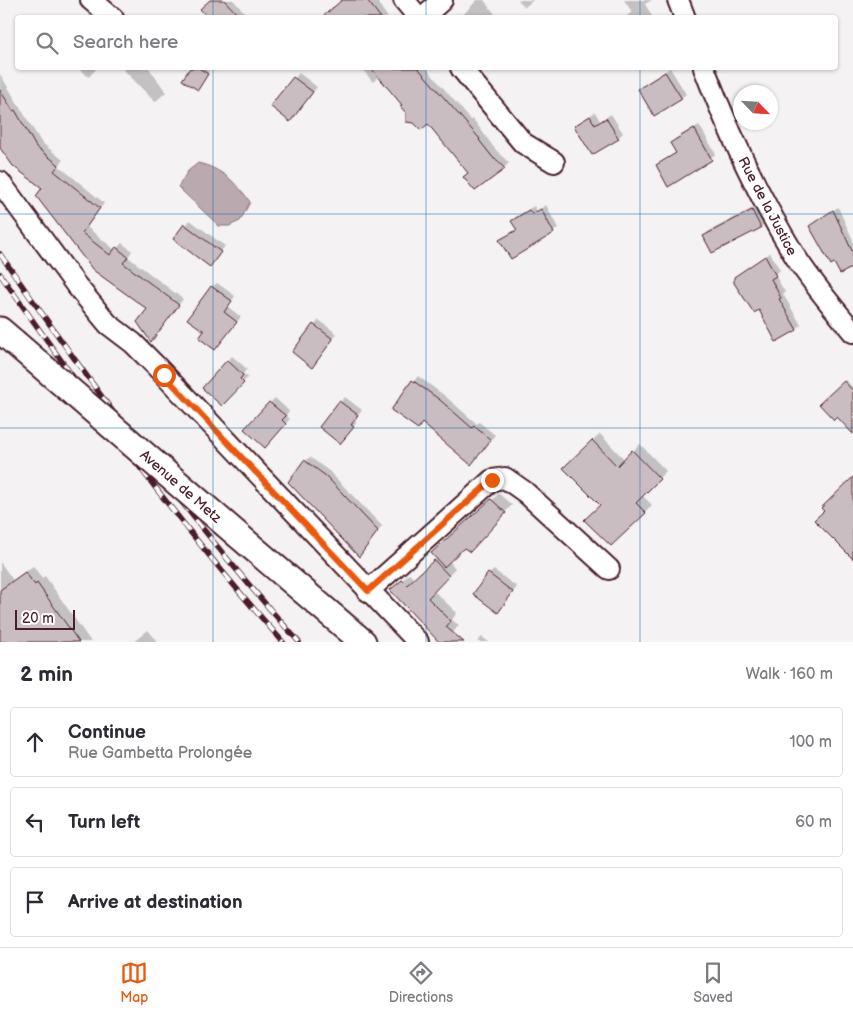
<!DOCTYPE html>
<html lang="en">
<head>
<meta charset="utf-8">
<style>
  :root { --surface:#fff; --page:#f2f2f3; --text:#2b2b33; --muted:#7c7c81; --line:#e1e1e2; --accent:#ea580c }
  body { margin:0; font-family:"Balsamiq Sans",sans-serif; background:var(--page); color:var(--text) }
  .compass { position:absolute; left:733px; top:85px; width:45px; height:45px; border-radius:50%; background:var(--surface); box-shadow:0 1px 4px #0004; rotate:115deg }
  .scale { position:absolute; left:15px; bottom:12px; width:60px; box-sizing:border-box; padding-left:5px; border:2px solid #4a1f2b; border-top:0; font-size:14px; line-height:18px; white-space:nowrap; color:#4a1f2b; -webkit-text-stroke:4px #fff; paint-order:stroke }
  .stop { position:absolute; width:15px; height:15px; margin:-11px; border:4px solid #ea580c; border-radius:50%; background:#fff }
  .stop.end { background:#ea580c; border-color:#fff; box-shadow:0 1px 5px #0008 }
  .list { margin:0; padding:0; list-style:none }
  h2 { display:flex; justify-content:space-between; align-items:center; height:65px; margin:0; padding:0 20px; font-size:21px }
  h2 small { font-size:16px; font-weight:400; color:var(--muted) }
  .list li { display:grid; grid-template-columns:32px 1fr auto; gap:15px; align-items:center; box-sizing:border-box; height:70px; margin:0 10px 10px; padding:0 10px; border:1px solid var(--line); border-radius:5px }
  .list b { display:block; font-size:19px; white-space:nowrap }
  .list p { margin:0; font-size:16px; white-space:nowrap; color:var(--muted) }
  .list em { font-size:16px; font-style:normal; color:var(--muted) }
  .icon { flex:none; width:28px; height:28px; fill:none; stroke:currentColor; stroke-width:2; stroke-linecap:round; stroke-linejoin:round }
  .map { position:relative; flex:none; width:853px; height:642px; overflow:hidden }
  .search { position:absolute; background:var(--surface); box-shadow:0 1px 4px #0004; left:15px; right:15px; top:15px; height:55px; display:flex; align-items:center; gap:12px; box-sizing:border-box; padding:0 18px; border-radius:5px; color:var(--muted); font-size:19px }
  .sheet { height:305px; background:var(--surface) }
  nav { display:flex; justify-content:space-around; align-items:center; box-sizing:border-box; height:70px; border-top:1px solid var(--line); background:var(--surface); font-size:14px; color:var(--muted) }
  nav a { display:grid; justify-items:center; gap:2px }
  nav .on { color:var(--accent) }
  .map>svg:first-child { display:block }
  .water { fill:#baa9ae; stroke:#8d727a }
  .shadow { fill:#0003 }
  .building { fill:#cabdc1; stroke:#4a1f2b }
  .lines { fill:none; stroke-linecap:round; stroke-linejoin:round }
  .minor-casing { stroke:#4a1f2b; stroke-width:24 }
  .major-casing { stroke:#4a1f2b; stroke-width:29 }
  .minor { stroke:#fff; stroke-width:20 }
  .major { stroke:#fff; stroke-width:25 }
  .rail-casing { stroke:#4a1f2b; stroke-width:5.5 }
  .rail { stroke:#fff; stroke-width:4; stroke-dasharray:11; stroke-linecap:butt }
  .major-bridge-casing { stroke:#4a1f2b; stroke-width:29; stroke-linecap:butt }
  .major-bridge { stroke:#fff; stroke-width:25 }
  .route { stroke:#ea580c; stroke-width:6 }
  .grid { fill:none; stroke:#1f6fb2; stroke-width:1; stroke-opacity:0.55 }
  .labels { text-anchor:middle; stroke-width:5; stroke-linejoin:round; paint-order:stroke }
  .street-label { font-size:14px; fill:#4a1f2b; stroke:#fff }
</style>
</head>
<body>
<div class="map">
<svg width="853" height="642" viewBox="0 0 853 642">
  <rect width="100%" height="100%" fill="#f4f2f2"/>
  <filter id="ink" filterUnits="userSpaceOnUse"><feTurbulence type="fractalNoise" baseFrequency=".02" numOctaves="2"/><feDisplacementMap in="SourceGraphic" scale="10" xChannelSelector="R" yChannelSelector="G"/><feConvolveMatrix kernelMatrix="1 2 1 2 8 2 1 2 1" color-interpolation-filters="sRGB"/></filter>
  <g filter="url(#ink)">
    <path class="water" d="M 198,163 C 221,168 237,183 250,202 L 240,221 L 229,226 L 219,226 L 178,187 L 188,171 Z"/>
    <g class="shadow">
      <path d="M 212,0 L 233,0 L 250,18 L 210,18 Z"/>
      <path d="M 343,0 L 376,0 L 388,18 L 324,18 Z"/>
      <path d="M 477,0 L 484,0 L 498,18 L 460,18 Z"/>
      <path d="M 518,0 L 533,0 L 525,7 Z"/>
      <path d="M 624,0 L 652,0 L 645,4 L 653,18 L 624,18 L 632,12 Z"/>
      <path d="M 77,68 L 97,68 L 89,77 Z"/>
      <path d="M 122,68 L 149,68 L 166,92 L 155,102 Z"/>
      <path d="M 191,68 L 203,68 L 209,72 L 200,86 L 184,79 Z"/>
      <path d="M 361,68 L 426,68 L 471,120 L 473,119 L 495,149 L 509,163 L 504,168 L 470,173 L 428,123 L 403,105 L 379,76 L 373,82 Z"/>
      <path d="M 670,68 L 686,94 L 681,98 L 639,89 Z"/>
      <path d="M 299,73 L 317,87 L 295,116 L 272,106 Z"/>
      <path d="M 0,74 L 41,142 L 63,160 L 59,166 L 104,203 L 87,227 L 115,250 L 122,243 L 132,251 L 128,257 L 183,299 L 156,335 L 149,309 L 94,269 L 44,188 L 0,146 Z"/>
      <path d="M 595,112 L 600,121 L 611,114 L 623,133 L 618,138 L 576,126 Z"/>
      <path d="M 699,125 L 716,154 L 669,185 L 658,165 L 677,152 L 672,143 L 676,138 Z"/>
      <path d="M 546,205 L 558,228 L 553,232 L 501,240 L 517,228 L 513,221 L 517,216 L 534,206 L 537,211 Z"/>
      <path d="M 757,206 L 765,222 L 761,227 L 712,251 L 704,236 L 709,231 Z"/>
      <path d="M 838,207 L 853,240 L 853,266 L 816,222 Z"/>
      <path d="M 190,220 L 225,246 L 214,260 L 175,239 Z"/>
      <path d="M 770,253 L 780,270 L 775,275 L 785,292 L 783,294 L 801,325 L 796,329 L 759,309 L 736,277 Z"/>
      <path d="M 217,283 L 235,296 L 228,307 L 241,317 L 219,344 L 206,331 L 212,287 Z"/>
      <path d="M 319,320 L 337,334 L 317,361 L 293,352 Z"/>
      <path d="M 232,356 L 247,369 L 243,374 L 248,377 L 227,400 L 228,361 Z"/>
      <path d="M 418,376 L 445,396 L 477,424 L 479,422 L 495,435 L 475,458 L 423,422 L 392,409 Z"/>
      <path d="M 846,380 L 853,388 L 853,432 L 837,415 L 821,404 Z"/>
      <path d="M 345,397 L 362,410 L 354,420 L 357,422 L 340,443 L 340,402 Z"/>
      <path d="M 275,398 L 289,411 L 286,415 L 290,419 L 269,441 L 246,429 Z"/>
      <path d="M 600,434 L 625,460 L 640,444 L 666,471 L 642,495 L 652,505 L 611,545 L 602,505 L 565,468 Z"/>
      <path d="M 310,457 L 330,472 L 382,526 L 363,551 L 305,461 Z"/>
      <path d="M 499,494 L 512,505 L 476,544 L 464,546 L 449,561 L 455,568 L 434,591 L 457,613 L 452,620 L 459,625 L 446,642 L 441,642 L 399,583 L 409,574 L 415,579 L 437,558 L 440,546 Z"/>
      <path d="M 0,562 L 13,580 L 33,566 L 42,578 L 45,576 L 91,642 L 0,642 Z"/>
      <path d="M 494,570 L 517,587 L 502,606 L 489,574 Z"/>
      <path d="M 148,630 L 158,642 L 134,642 L 136,640 Z"/>
      <path d="M 482,637 L 489,642 L 477,642 Z"/>
    </g>
    <g class="building">
      <path d="M 210,0 L 224,0 L 241,18 L 208,18 L 200,9 Z"/>
      <path d="M 342,0 L 367,0 L 381,18 L 321,18 Z"/>
      <path d="M 190,68 L 199,68 L 208,74 L 198,90 L 182,80 Z"/>
      <path d="M 371,68 L 418,68 L 480,139 L 479,140 L 494,159 L 497,160 L 505,169 L 475,191 L 463,177 L 468,173 L 428,124 L 421,130 L 414,123 L 406,122 L 406,113 L 400,106 L 402,105 Z"/>
      <path d="M 665,72 L 682,99 L 654,116 L 638,89 Z"/>
      <path d="M 293,77 L 313,92 L 290,122 L 270,106 Z"/>
      <path d="M 0,90 L 13,111 L 15,110 L 36,147 L 59,165 L 54,171 L 100,208 L 82,233 L 110,255 L 116,247 L 128,257 L 123,263 L 179,305 L 151,342 L 137,322 L 147,309 L 93,270 L 36,196 L 42,188 L 13,166 L 0,148 Z"/>
      <path d="M 590,116 L 595,125 L 606,118 L 619,139 L 592,155 L 574,126 Z"/>
      <path d="M 694,128 L 712,160 L 668,187 L 656,165 L 676,153 L 670,143 Z"/>
      <path d="M 541,209 L 554,233 L 511,259 L 499,240 L 517,230 L 511,221 L 529,210 L 532,214 Z"/>
      <path d="M 752,210 L 761,228 L 712,253 L 703,236 Z"/>
      <path d="M 833,210 L 853,253 L 853,267 L 840,274 L 834,263 L 831,265 L 809,226 Z"/>
      <path d="M 184,224 L 221,252 L 210,267 L 173,239 Z"/>
      <path d="M 765,256 L 776,276 L 771,279 L 781,298 L 779,299 L 797,330 L 776,342 L 759,310 L 754,313 L 734,283 L 734,277 Z"/>
      <path d="M 211,286 L 232,301 L 224,312 L 237,322 L 215,350 L 199,338 L 204,331 L 187,319 Z"/>
      <path d="M 313,324 L 333,339 L 312,368 L 292,352 Z"/>
      <path d="M 227,360 L 243,375 L 240,379 L 244,383 L 222,406 L 202,388 Z"/>
      <path d="M 412,380 L 440,400 L 472,428 L 474,426 L 491,440 L 471,465 L 422,423 L 418,429 L 391,410 Z"/>
      <path d="M 844,381 L 853,391 L 853,434 L 837,417 L 834,420 L 819,404 Z"/>
      <path d="M 339,401 L 358,415 L 351,425 L 354,427 L 340,444 L 319,427 Z"/>
      <path d="M 269,402 L 286,416 L 282,420 L 286,424 L 265,448 L 244,429 Z"/>
      <path d="M 592,440 L 617,466 L 632,450 L 660,479 L 636,503 L 646,513 L 611,546 L 584,520 L 600,505 L 563,468 Z"/>
      <path d="M 304,460 L 326,476 L 378,531 L 359,557 L 288,482 Z"/>
      <path d="M 853,477 L 853,559 L 814,520 L 824,511 L 821,508 Z"/>
      <path d="M 491,499 L 506,513 L 470,552 L 464,548 L 444,567 L 431,553 Z"/>
      <path d="M 434,560 L 449,576 L 428,598 L 451,621 L 446,627 L 464,642 L 439,642 L 390,590 L 402,580 L 407,585 Z"/>
      <path d="M 25,572 L 35,585 L 37,583 L 79,642 L 0,642 L 0,590 Z"/>
      <path d="M 488,573 L 513,592 L 498,613 L 473,594 Z"/>
    </g>
    <g class="lines">
      <g class="minor-casing">
        <g id="minor">
          <path d="M 91,0 L 113,18"/>
          <path d="M 404,0 L 419,18"/>
          <path d="M 678,0 L 685,18"/>
          <path d="M 422,18 L 442,0"/>
          <path d="M 461,68 L 523,143 L 554,162"/>
          <path d="M 704,68 C 729,133 759,197 795,256 C 812,283 833,307 853,332"/>
          <path d="M 0,182 L 76,285 L 108,324 L 133,343 L 155,365 L 418,642"/>
          <path d="M 368,591 L 492,480 L 505,478 L 525,492 L 609,569"/>
        </g>
      </g>
      <g class="major-casing">
        <g id="major">
          <path d="M 0,330 L 14,342"/>
          <path d="M 239,536 L 363,642"/>
        </g>
      </g>
      <use href="#minor" class="minor"/>
      <use href="#major" class="major"/>
      <g class="rail-casing">
        <g id="rail">
          <path d="M 0,254 C 94,388 189,520 299,642"/>
          <path d="M 0,274 C 89,401 180,527 283,642"/>
        </g>
      </g>
      <use href="#rail" class="rail"/>
      <g class="major-bridge-casing">
        <path id="major-bridge" d="M 14,342 L 239,536"/>
      </g>
      <use href="#major-bridge" class="major-bridge"/>
    </g>
  </g>
  <g class="lines" filter="url(#ink)">
    <path class="route" d="M 164,375 L 368,591 L 492,480"/>
  </g>
  <path class="grid" d="M 213,0 L 213,18M 426,0 L 426,18M 640,0 L 640,18M 213,68 L 213,642M 426,68 L 426,642M 640,68 L 640,642M 0,214 L 853,214M 0,428 L 853,428"/>
  <g class="labels">
    <g class="street-label">
      <text transform="translate(768 206) rotate(62)" y="5">Rue de la Justice</text>
      <text transform="translate(181 486) rotate(41)" y="5">Avenue de Metz</text>
    </g>
  </g>
</svg>
<svg class="compass" viewBox="-18 -18 36 36"><path d="M0-13l5 13h-10z" fill="#e53935"/><path d="M0 13l5-13h-10z" fill="#7c7c81"/></svg>
<div class="scale">20 m</div>
<div class="stop" style="left:164px;top:375px"></div>
<div class="stop end" style="left:492px;top:480px"></div>
<div class="search"><svg class="icon" aria-label="search" viewBox="0 0 24 24"><circle cx="10" cy="10" r="6"/><path d="M15 15l6 6"/></svg>Search here</div>
</div>
<section class="sheet">
<h2>2 min<small>Walk · 160 m</small></h2>
<ul class="list">
<li><svg class="icon" aria-label="ahead" viewBox="0 0 24 24"><path d="M12 20V5M6 11l6-6 6 6"/></svg><div><b>Continue</b><p>Rue Gambetta Prolongée</p></div><em>100 m</em></li>
<li><svg class="icon" aria-label="left" viewBox="0 0 24 24"><path d="M17 20v-9H6M10 6l-5 5 5 5"/></svg><div><b>Turn left</b></div><em>60 m</em></li>
<li><svg class="icon" aria-label="arrive" viewBox="0 0 24 24"><path d="M6 21V4h12l-3 4 3 4H6"/></svg><div><b>Arrive at destination</b></div></li>
</ul>
</section>
<nav>
<a class="on"><svg class="icon" aria-label="map" viewBox="0 0 24 24"><path d="M3 6l6-2 6 2 6-2v14l-6 2-6-2-6 2zM9 4v14M15 6v14"/></svg>Map</a>
<a><svg class="icon" aria-label="directions" viewBox="0 0 24 24"><path d="M12 3l9 9-9 9-9-9zM9 14v-3h6M13 9l2 2-2 2"/></svg>Directions</a>
<a><svg class="icon" aria-label="saved" viewBox="0 0 24 24"><path d="M7 4h10v16l-5-4-5 4z"/></svg>Saved</a>
</nav>
</body>
</html>
